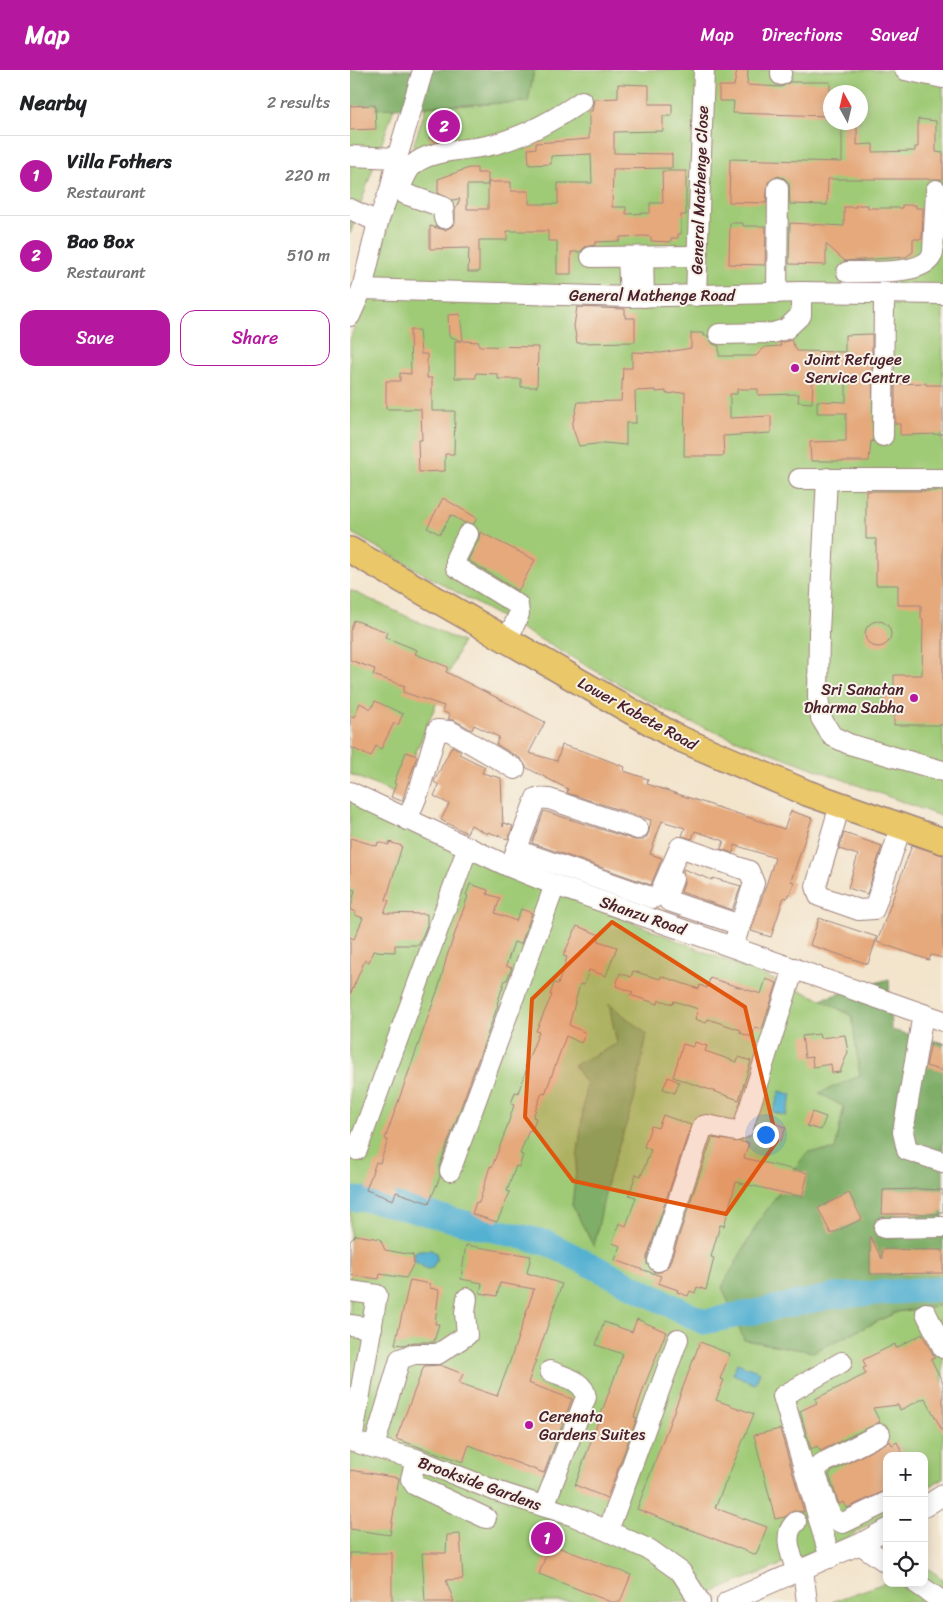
<!DOCTYPE html>
<html lang="en">
<head>
<meta charset="utf-8">
<style>
  :root { --surface:#fff; --page:#f6f6f6; --text:#202124; --muted:#757577; --line:#e0e0e0; --accent:#b5179e }
  body { margin:0; font-family:Sriracha,sans-serif; background:var(--page); color:var(--text) }
  .controls { position:absolute; right:15px; bottom:15px; display:grid; overflow:hidden; border-radius:10px; box-shadow:0 2px 12px #0003 }
  .controls button { width:45px; height:45px; display:grid; place-items:center; padding:0; border:0; border-bottom:1px solid var(--line); background:var(--surface); color:var(--text); font:25px sans-serif }
  .compass { position:absolute; left:473px; top:15px; width:45px; height:45px; border-radius:50%; background:var(--surface); box-shadow:0 2px 12px #0003; rotate:352deg }
  .you { position:absolute; left:415px; top:1064px; width:18px; height:18px; margin:-12px; border:4px solid #fff; border-radius:50%; background:#1a73e8; box-shadow:0 0 0 8px #1a73e833 }
  .badge { display:grid; place-items:center; width:32px; height:32px; border-radius:50%; background:var(--accent); color:#fff; font-size:16px; font-weight:700 }
  .pin { position:absolute; translate:-50% -50%; border:2px solid #fff; box-shadow:0 1px 5px #0006 }
  .list { margin:0; padding:0; list-style:none }
  h2 { display:flex; justify-content:space-between; align-items:center; height:65px; margin:0; padding:0 20px; font-size:21px }
  h2 small { font-size:16px; font-weight:400; color:var(--muted) }
  .list li { display:grid; grid-template-columns:32px 1fr auto; gap:15px; align-items:center; box-sizing:border-box; height:80px; padding:0 20px; border-top:1px solid var(--line) }
  .list b { display:block; font-size:19px; white-space:nowrap }
  .list p { margin:0; font-size:16px; white-space:nowrap; color:var(--muted) }
  .list em { font-size:16px; font-style:normal; color:var(--muted) }
  .actions { display:flex; gap:10px; padding:15px 20px }
  .actions a { flex:1; padding:11px 0; border:1px solid var(--accent); border-radius:15px; text-align:center; font-size:18px; color:var(--accent) }
  .actions .main { background:var(--accent); color:#fff }
  .icon { flex:none; width:28px; height:28px; fill:none; stroke:currentColor; stroke-width:2; stroke-linecap:round; stroke-linejoin:round }
  .map { position:relative; flex:none; width:593px; height:1532px; overflow:hidden }
  header { display:flex; align-items:center; gap:30px; box-sizing:border-box; height:70px; padding:0 25px; background:var(--accent); color:#fff }
  header strong { font-size:24px }
  nav { display:flex; gap:28px; margin-inline-start:auto; font-size:18px }
  main { display:flex }
  aside { flex:1; background:var(--surface) }
  .map>svg:first-child { display:block }
  .green { fill:#9fca76; stroke:#747450; fill-rule:evenodd }
  .forest { fill:#7fae67; stroke:#646649 }
  .water { fill:#54b1d2; stroke:#4f687e }
  .lines { fill:none; stroke-linecap:round; stroke-linejoin:round }
  .river { stroke:#54b1d2; stroke-width:25 }
  .building { fill:#e5a97c }
  .minor-casing { stroke:#9e827c; stroke-width:22 }
  .major-casing { stroke:#9e827c; stroke-width:28 }
  .minor { stroke:#fff; stroke-width:20 }
  .major { stroke:#eac769; stroke-width:25 }
  .marked { fill:#e0560e; fill-opacity:0.2; stroke:#e0560e; stroke-width:4; stroke-linejoin:round }
  .poi-dot { fill:#b5179e; stroke:#f7f3e8; stroke-width:2 }
  .labels { text-anchor:middle; stroke-width:4; stroke-linejoin:round; paint-order:stroke }
  .street-label { font-size:16px; fill:#4a1f2b; stroke:#f7f3e8 }
  .poi-label { font-size:16px; fill:#4a1f2b; stroke:#f7f3e8; text-anchor:start }
</style>
</head>
<body>
<header>
<strong>Map</strong>
<nav><a>Map</a><a>Directions</a><a>Saved</a></nav>
</header>
<main>
<aside>
<h2>Nearby<small>2 results</small></h2>
<ul class="list">
<li><span class="badge">1</span><div><b>Villa Fothers</b><p>Restaurant</p></div><em>220 m</em></li>
<li><span class="badge">2</span><div><b>Bao Box</b><p>Restaurant</p></div><em>510 m</em></li>
</ul>
<div class="actions"><a class="main">Save</a><a>Share</a></div>
</aside>
<div class="map">
<svg width="593" height="1532" viewBox="0 0 593 1532">
  <rect width="100%" height="100%" fill="#f7f3e8"/>
  <filter id="ink" filterUnits="userSpaceOnUse"><feTurbulence type="fractalNoise" baseFrequency=".02" numOctaves="2"/><feDisplacementMap in="SourceGraphic" scale="10" xChannelSelector="R" yChannelSelector="G"/><feConvolveMatrix kernelMatrix="1 2 1 2 8 2 1 2 1" color-interpolation-filters="sRGB"/></filter>
  <filter id="wash" filterUnits="userSpaceOnUse"><feTurbulence type="fractalNoise" baseFrequency=".0096" numOctaves="4" result="noise"/><feDisplacementMap in="SourceGraphic" scale="20" xChannelSelector="R" yChannelSelector="G"/><feGaussianBlur stdDeviation="1.12" result="paint"/><feColorMatrix in="noise" values="0 0 0 0 0 0 0 0 0 0 0 0 0 0 0 0 0 1.4 0 .05"/><feComposite in="paint" operator="in"/></filter>
  <g filter="url(#wash)">
    <rect width="100%" height="100%" fill="#f3e4cc"/>
    <g class="green">
      <path d="M 184,0 L 593,0 L 593,747 L 331,649 L 0,462 L 0,270 L 76,37 L 178,32 ZM 480,22 L 510,22 L 510,52 L 480,52 Z"/>
      <path d="M 44,38 L 0,164 L 0,40 Z"/>
      <path d="M 0,520 L 112,572 L 48,725 L 0,704 Z"/>
      <path d="M 0,731 L 220,827 L 471,929 L 502,946 L 510,1007 L 494,1037 L 485,1080 L 463,1282 L 547,1242 L 593,1235 L 593,1408 L 574,1420 L 574,1386 L 537,1386 L 537,1443 L 499,1467 L 339,1532 L 0,1532 Z"/>
      <path d="M 579,1499 L 593,1509 L 593,1532 L 481,1532 L 537,1512 L 574,1513 L 574,1500 Z"/>
    </g>
    <g class="forest">
      <path d="M 0,0 L 184,0 L 178,32 L 0,40 Z"/>
      <path d="M 539,909 L 541,960 L 593,973 L 593,1235 L 547,1242 L 463,1282 L 394,1270 L 372,1217 L 409,1151 L 457,1082 L 485,1080 L 494,1037 L 469,1023 L 510,1006 L 502,946 L 471,929 Z"/>
      <path d="M 259,934 L 297,964 L 284,1031 L 258,1108 L 244,1177 L 222,1135 L 236,1014 L 224,995 L 267,974 Z"/>
    </g>
    <g class="water">
      <path d="M 430,1021 L 442,1025 L 436,1046 L 423,1042 Z"/>
      <path d="M 69,1180 L 81,1180 L 86,1183 L 87,1189 L 82,1198 L 77,1199 L 64,1191 L 65,1182 Z"/>
      <path d="M 387,1293 L 410,1302 L 405,1314 L 383,1304 Z"/>
    </g>
    <g class="lines">
      <path class="river" d="M 0,1129 L 22,1130 L 197,1173 L 354,1252 L 484,1226 L 588,1219"/>
    </g>
    <g id="blocks">
      <g class="building">
        <path d="M 387,0 L 398,0 L 397,15 L 431,17 L 440,12 L 480,12 L 480,46 L 383,43 L 384,31 L 369,31 L 369,16 L 384,16 Z"/>
        <path d="M 268,14 L 299,15 L 299,34 L 322,34 L 322,46 L 313,46 L 313,61 L 264,62 L 264,83 L 322,84 L 322,98 L 263,99 L 262,137 L 276,137 L 276,144 L 300,143 L 300,133 L 313,133 L 312,101 L 336,101 L 336,145 L 331,145 L 331,164 L 328,164 L 328,168 L 321,168 L 321,172 L 301,171 L 301,167 L 295,166 L 270,167 L 270,171 L 245,172 L 245,175 L 235,177 L 230,182 L 221,182 L 221,204 L 207,204 L 207,171 L 198,171 L 198,161 L 157,161 L 157,170 L 129,170 L 129,202 L 118,202 L 119,178 L 80,179 L 80,156 L 95,160 L 101,157 L 105,153 L 105,140 L 110,129 L 102,130 L 88,123 L 88,109 L 119,98 L 127,98 L 127,103 L 138,103 L 138,115 L 117,115 L 117,139 L 138,139 L 138,112 L 161,112 L 161,121 L 179,121 L 179,134 L 208,134 L 208,113 L 242,113 L 241,84 L 201,86 L 201,94 L 179,95 L 178,79 L 186,78 L 186,73 L 239,69 L 239,41 L 242,41 L 244,29 L 268,28 Z"/>
        <path d="M 25,35 L 26,59 L 0,60 L 0,36 Z"/>
        <path d="M 87,45 L 110,52 L 105,68 L 87,72 L 79,69 Z"/>
        <path d="M 568,49 L 586,51 L 586,82 L 593,83 L 593,109 L 478,109 L 477,135 L 440,134 L 439,113 L 434,108 L 428,106 L 418,112 L 416,133 L 379,132 L 380,89 L 492,92 L 492,52 L 507,52 L 507,75 L 523,74 L 523,82 L 565,81 L 565,77 L 568,77 Z"/>
        <path d="M 506,135 L 518,135 L 518,138 L 552,138 L 552,135 L 566,135 L 566,138 L 573,138 L 572,169 L 563,169 L 563,182 L 556,187 L 495,191 L 476,174 L 476,195 L 439,194 L 440,153 L 494,156 L 494,137 L 506,137 Z"/>
        <path d="M 380,153 L 393,153 L 393,156 L 416,156 L 415,195 L 379,194 Z"/>
        <path d="M 227,237 L 275,239 L 275,248 L 285,248 L 285,272 L 227,273 L 224,256 Z"/>
        <path d="M 110,244 L 113,271 L 129,272 L 129,276 L 188,277 L 187,317 L 171,317 L 171,309 L 148,309 L 148,304 L 126,303 L 126,308 L 105,308 L 105,271 L 111,271 L 99,266 L 98,245 Z"/>
        <path d="M 60,260 L 69,260 L 71,284 L 77,284 L 77,308 L 82,308 L 82,341 L 105,341 L 104,384 L 95,384 L 95,401 L 69,402 L 68,370 L 72,370 L 71,339 L 36,339 L 36,311 L 50,311 L 50,303 L 61,304 Z"/>
        <path d="M 341,263 L 354,263 L 354,266 L 358,266 L 363,274 L 369,276 L 369,286 L 406,286 L 415,277 L 431,276 L 430,273 L 441,270 L 447,281 L 495,282 L 495,265 L 522,264 L 523,372 L 521,371 L 519,391 L 461,391 L 460,372 L 496,371 L 496,343 L 467,343 L 467,331 L 496,332 L 496,309 L 463,309 L 462,333 L 448,332 L 449,324 L 408,325 L 408,319 L 387,319 L 387,324 L 380,324 L 380,348 L 421,346 L 421,363 L 373,366 L 374,386 L 334,386 L 335,322 L 316,324 L 316,321 L 306,322 L 306,320 L 285,321 L 286,353 L 276,353 L 276,375 L 254,373 L 229,376 L 222,356 L 228,332 L 271,331 L 273,298 L 282,298 L 282,282 L 311,283 L 341,278 Z"/>
        <path d="M 576,313 L 576,315 L 593,315 L 593,364 L 550,365 L 550,354 L 545,354 L 545,314 Z"/>
        <path d="M 516,421 L 593,421 L 593,655 L 544,655 L 544,637 L 534,637 L 534,620 L 544,620 L 544,605 L 572,605 L 573,549 L 571,549 L 571,535 L 548,535 L 548,515 L 526,515 L 526,469 L 516,469 Z"/>
        <path d="M 93,428 L 127,448 L 124,454 L 115,453 L 101,445 L 90,464 L 77,458 Z"/>
        <path d="M 130,462 L 185,490 L 168,521 L 118,490 L 129,469 Z"/>
        <path d="M 4,550 L 37,562 L 35,567 L 67,580 L 65,584 L 98,597 L 96,602 L 195,652 L 179,683 L 207,691 L 212,675 L 236,682 L 275,697 L 274,701 L 298,709 L 297,714 L 434,759 L 441,741 L 462,748 L 441,811 L 444,812 L 440,824 L 438,824 L 437,828 L 434,827 L 421,867 L 401,861 L 425,788 L 385,775 L 383,783 L 371,779 L 374,771 L 369,769 L 345,761 L 342,769 L 332,766 L 335,758 L 312,751 L 300,784 L 312,788 L 301,815 L 182,773 L 194,741 L 285,770 L 293,770 L 296,768 L 299,762 L 301,750 L 217,723 L 218,719 L 177,698 L 171,689 L 146,674 L 149,667 L 124,655 L 122,660 L 106,651 L 98,649 L 100,645 L 92,641 L 94,636 L 53,622 L 55,616 L 23,605 L 25,599 L 0,590 L 0,561 Z"/>
        <circle cx="528" cy="564" r="13"/>
        <path d="M 25,631 L 53,644 L 48,655 L 44,653 L 31,679 L 26,676 L 21,687 L 0,677 L 0,645 L 4,647 L 10,633 L 21,639 Z"/>
        <path d="M 102,676 L 111,681 L 109,684 L 135,697 L 132,703 L 151,708 L 153,757 L 154,753 L 163,756 L 158,769 L 138,762 L 137,764 L 121,755 L 117,763 L 91,750 L 99,734 L 84,726 L 89,715 L 84,712 Z"/>
        <path d="M 56,682 L 67,686 L 52,731 L 41,727 L 46,714 L 44,713 Z"/>
        <path d="M 494,763 L 532,776 L 517,824 L 498,818 L 508,785 L 489,779 Z"/>
        <path d="M 0,768 L 27,776 L 28,772 L 39,775 L 39,772 L 52,776 L 36,830 L 39,831 L 34,843 L 77,844 L 77,855 L 69,875 L 45,875 L 45,882 L 23,881 L 19,892 L 15,890 L 0,925 L 0,867 L 4,869 L 13,848 L 5,845 L 6,842 L 0,840 L 5,820 L 0,819 Z"/>
        <path d="M 562,775 L 593,785 L 593,888 L 581,885 L 579,890 L 527,872 Z"/>
        <path d="M 333,799 L 362,810 L 363,808 L 391,816 L 382,840 L 331,822 L 334,813 Z"/>
        <path d="M 120,814 L 138,820 L 137,824 L 150,828 L 145,843 L 166,851 L 171,839 L 182,843 L 171,874 L 164,872 L 156,896 L 162,898 L 157,910 L 155,910 L 147,934 L 148,935 L 89,1097 L 90,1107 L 79,1133 L 46,1122 L 43,1130 L 16,1120 L 26,1092 L 30,1093 L 38,1070 L 35,1069 L 89,916 L 97,886 L 118,826 L 116,825 Z"/>
        <path d="M 469,848 L 527,867 L 518,894 L 460,875 Z"/>
        <path d="M 227,856 L 250,865 L 248,871 L 267,877 L 256,906 L 239,900 L 234,915 L 230,914 L 219,955 L 236,963 L 231,973 L 216,966 L 195,1024 L 192,1023 L 183,1047 L 186,1048 L 182,1061 L 179,1060 L 170,1084 L 173,1085 L 169,1097 L 166,1096 L 157,1121 L 160,1122 L 147,1152 L 122,1144 L 126,1132 L 129,1133 L 140,1096 L 142,1097 L 156,1060 L 164,1035 L 161,1034 L 165,1022 L 168,1023 L 177,998 L 175,997 L 189,962 L 186,961 L 202,925 L 200,925 L 204,913 L 208,914 L 217,887 L 213,886 Z"/>
        <path d="M 283,901 L 310,909 L 311,906 L 349,919 L 350,915 L 357,918 L 360,908 L 411,924 L 416,909 L 427,913 L 412,959 L 405,957 L 402,967 L 390,963 L 391,960 L 358,949 L 356,953 L 345,949 L 348,939 L 324,931 L 323,934 L 309,930 L 308,934 L 280,925 L 283,922 L 266,916 L 270,903 L 281,907 Z"/>
        <path d="M 469,964 L 470,968 L 495,965 L 498,982 L 490,1002 L 482,1003 L 481,994 L 463,997 L 462,987 L 455,988 L 452,966 Z"/>
        <path d="M 345,972 L 357,976 L 355,981 L 387,992 L 389,987 L 401,991 L 389,1030 L 323,1007 L 333,974 L 343,977 Z"/>
        <path d="M 581,973 L 593,977 L 593,1001 L 576,996 Z"/>
        <path d="M 318,1007 L 329,1012 L 325,1023 L 313,1019 Z"/>
        <path d="M 462,1042 L 476,1047 L 471,1060 L 457,1056 Z"/>
        <path d="M 313,1045 L 341,1055 L 297,1187 L 297,1194 L 304,1202 L 311,1202 L 319,1195 L 362,1068 L 399,1073 L 394,1088 L 458,1103 L 452,1127 L 386,1112 L 374,1156 L 370,1155 L 361,1187 L 364,1188 L 356,1220 L 347,1217 L 345,1223 L 340,1221 L 338,1226 L 327,1222 L 328,1220 L 308,1213 L 311,1206 L 265,1190 L 271,1176 L 262,1173 L 269,1153 L 276,1156 L 286,1127 L 279,1125 L 286,1104 L 291,1106 L 301,1080 L 294,1077 L 301,1056 L 308,1058 Z"/>
        <path d="M 420,1051 L 436,1058 L 430,1071 L 414,1064 Z"/>
        <path d="M 570,1119 L 593,1120 L 593,1142 L 589,1142 L 589,1144 L 532,1144 L 533,1120 Z"/>
        <path d="M 499,1123 L 512,1149 L 481,1164 L 468,1138 Z"/>
        <path d="M 6,1165 L 30,1169 L 35,1180 L 63,1185 L 64,1193 L 56,1208 L 30,1204 L 29,1209 L 0,1205 L 0,1171 Z"/>
        <path d="M 520,1166 L 532,1189 L 532,1179 L 593,1180 L 593,1203 L 520,1204 Z"/>
        <path d="M 116,1175 L 181,1186 L 177,1203 L 212,1214 L 178,1313 L 222,1329 L 194,1403 L 119,1375 L 113,1392 L 46,1369 L 74,1296 L 90,1295 L 113,1304 L 109,1313 L 147,1326 L 159,1294 L 184,1219 L 150,1213 L 147,1226 L 130,1223 L 132,1213 L 111,1209 Z"/>
        <path d="M 60,1210 L 80,1214 L 80,1218 L 89,1220 L 85,1254 L 89,1254 L 84,1272 L 64,1272 L 53,1275 L 45,1274 Z"/>
        <path d="M 287,1249 L 316,1262 L 294,1317 L 284,1347 L 287,1348 L 257,1428 L 225,1415 L 273,1284 L 246,1275 L 254,1252 L 282,1262 Z"/>
        <path d="M 572,1264 L 585,1288 L 581,1289 L 593,1313 L 593,1362 L 575,1328 L 550,1340 L 548,1335 L 523,1338 L 530,1352 L 470,1381 L 467,1376 L 461,1379 L 450,1341 L 467,1333 L 465,1329 L 475,1324 L 516,1304 L 513,1298 L 516,1297 L 513,1290 L 545,1274 L 546,1278 Z"/>
        <path d="M 350,1272 L 380,1284 L 370,1309 L 374,1310 L 366,1330 L 404,1344 L 365,1438 L 417,1457 L 406,1485 L 287,1439 Z"/>
        <path d="M 430,1359 L 454,1442 L 443,1441 L 435,1447 L 425,1449 L 404,1365 Z"/>
        <path d="M 540,1371 L 542,1375 L 547,1372 L 554,1386 L 537,1386 L 537,1420 L 497,1438 L 494,1432 L 489,1434 L 479,1405 L 481,1402 Z"/>
        <path d="M 0,1400 L 49,1408 L 40,1465 L 0,1459 Z"/>
        <path d="M 110,1464 L 113,1509 L 96,1510 L 104,1532 L 75,1532 L 72,1483 L 96,1483 L 97,1465 Z"/>
        <path d="M 200,1474 L 281,1505 L 270,1532 L 261,1532 L 189,1504 Z"/>
        <rect x="0" y="1483" width="42" height="49"/>
      </g>
    </g>
  </g>
  <g filter="url(#ink)">
    <use href="#blocks" fill-opacity="0" stroke="#9e827c" stroke-width="1"/>
    <g class="lines">
      <g class="minor-casing">
        <g id="minor">
          <path d="M 555,0 L 593,8"/>
          <path d="M 431,5 L 431,0"/>
          <path d="M 0,86 L 47,88"/>
          <path d="M 49,116 L 55,124 L 93,137 L 94,148"/>
          <path d="M 41,117 L 51,115 C 55,108 57,100 63,95 C 81,78 122,81 145,74 C 175,66 206,49 232,31"/>
          <path d="M 0,139 L 28,152"/>
          <path d="M 241,187 L 346,186"/>
          <path d="M 293,187 L 294,227"/>
          <path d="M 278,188 L 280,227"/>
          <path d="M 497,202 C 517,201 578,207 583,182 L 586,120"/>
          <path d="M 12,219 L 280,227 L 451,222 L 593,224"/>
          <path d="M 427,223 L 428,118"/>
          <path d="M 346,226 L 354,0"/>
          <path d="M 0,246 L 12,219 L 28,152 L 41,117 L 47,88 L 73,0"/>
          <path d="M 369,264 L 423,263 L 436,259 L 451,245 L 451,222"/>
          <path d="M 533,366 L 534,223"/>
          <path d="M 477,408 L 469,562 L 468,627 L 471,648 L 482,666 L 499,674 L 593,701"/>
          <path d="M 449,409 L 593,409"/>
          <path d="M 118,464 L 106,488 L 106,497 L 168,535 L 169,544 L 158,569"/>
          <path d="M 0,722 L 160,797 L 205,815 L 593,951"/>
          <path d="M 490,735 L 466,816 L 469,826 L 509,840 L 524,839 L 551,757"/>
          <path d="M 57,750 L 69,721 L 87,660 L 100,661 L 165,699"/>
          <path d="M 166,780 L 303,828 L 309,825 L 330,777 L 399,801 L 404,813 L 383,876"/>
          <path d="M 162,792 L 186,728 L 199,729 L 288,759"/>
          <path d="M 323,809 L 317,825 L 319,831 L 390,855"/>
          <path d="M 573,944 L 553,1062 L 557,1080 L 593,1092"/>
          <path d="M 7,1080 L 118,777"/>
          <path d="M 100,1101 L 205,815"/>
          <path d="M 534,1158 L 593,1157"/>
          <path d="M 308,1191 L 353,1056 L 357,1055 L 386,1061 L 393,1058 L 444,898"/>
          <path d="M 0,1221 L 27,1225 L 2,1371"/>
          <path d="M 576,1243 L 593,1278"/>
          <path d="M 0,1255 L 22,1258"/>
          <path d="M 530,1364 L 471,1394 L 465,1402 L 482,1449 L 493,1453 L 537,1432"/>
          <path d="M 0,1371 L 66,1389 L 146,1421 L 224,1446 L 300,1480 L 331,1502 L 350,1532"/>
          <path d="M 24,1377 L 50,1289 L 64,1284 L 88,1284 L 117,1265 L 115,1243 L 117,1228"/>
          <path d="M 66,1389 L 61,1409 L 65,1415 L 136,1448"/>
          <path d="M 194,1436 L 236,1327 C 234,1310 214,1307 200,1301"/>
          <path d="M 574,1437 L 593,1425"/>
          <path d="M 446,1452 C 431,1465 442,1485 447,1503"/>
          <path d="M 258,1461 L 328,1269"/>
          <path d="M 510,1474 L 537,1493"/>
          <path d="M 480,1488 L 433,1326 L 492,1292"/>
          <path d="M 453,1500 L 457,1532"/>
          <path d="M 566,1513 L 593,1532"/>
          <path d="M 377,1532 L 510,1474 L 537,1459"/>
        </g>
      </g>
      <g class="major-casing">
        <path id="major" d="M 0,480 L 326,667 L 457,723 L 593,771"/>
      </g>
      <use href="#minor" class="minor"/>
      <use href="#major" class="major"/>
    </g>
  </g>
  <path class="marked" d="M 262,852 L 395,937 L 427,1071 L 376,1144 L 223,1111 L 175,1047 L 182,929 Z"/>
  <g class="poi-dot">
    <circle cx="445" cy="298" r="5"/>
    <circle cx="564" cy="628" r="5"/>
    <circle cx="179" cy="1355" r="5"/>
  </g>
  <g class="labels">
    <g class="street-label">
      <text transform="translate(349 120) rotate(-88)" y="6">General Mathenge Close</text>
      <text x="302" y="231">General Mathenge Road</text>
      <text transform="translate(288 643) rotate(29)" y="6">Lower Kabete Road</text>
      <text transform="translate(293 845) rotate(19)" y="6">Shanzu Road</text>
      <text transform="translate(130 1413) rotate(20)" y="6">Brookside Gardens</text>
    </g>
    <g class="poi-label">
      <text x="455" y="295">Joint Refugee<tspan x="455" dy="18">Service Centre</tspan></text>
      <text x="554" y="625" text-anchor="end">Sri Sanatan<tspan x="554" dy="18">Dharma Sabha</tspan></text>
      <text x="189" y="1352">Cerenata<tspan x="189" dy="18">Gardens Suites</tspan></text>
    </g>
  </g>
</svg>
<div class="controls">
<button>+</button>
<button>−</button>
<button><svg class="icon" aria-label="locate" viewBox="0 0 24 24"><circle cx="12" cy="12" r="6"/><path d="M12 2v4M12 18v4M2 12h4M18 12h4"/></svg></button>
</div>
<svg class="compass" viewBox="-18 -18 36 36"><path d="M0-13l5 13h-10z" fill="#e53935"/><path d="M0 13l5-13h-10z" fill="#757577"/></svg>
<div class="you"></div>
<div class="pin badge" style="left:197px;top:1468px">1</div>
<div class="pin badge" style="left:94px;top:56px">2</div>
</div>
</main>
</body>
</html>
